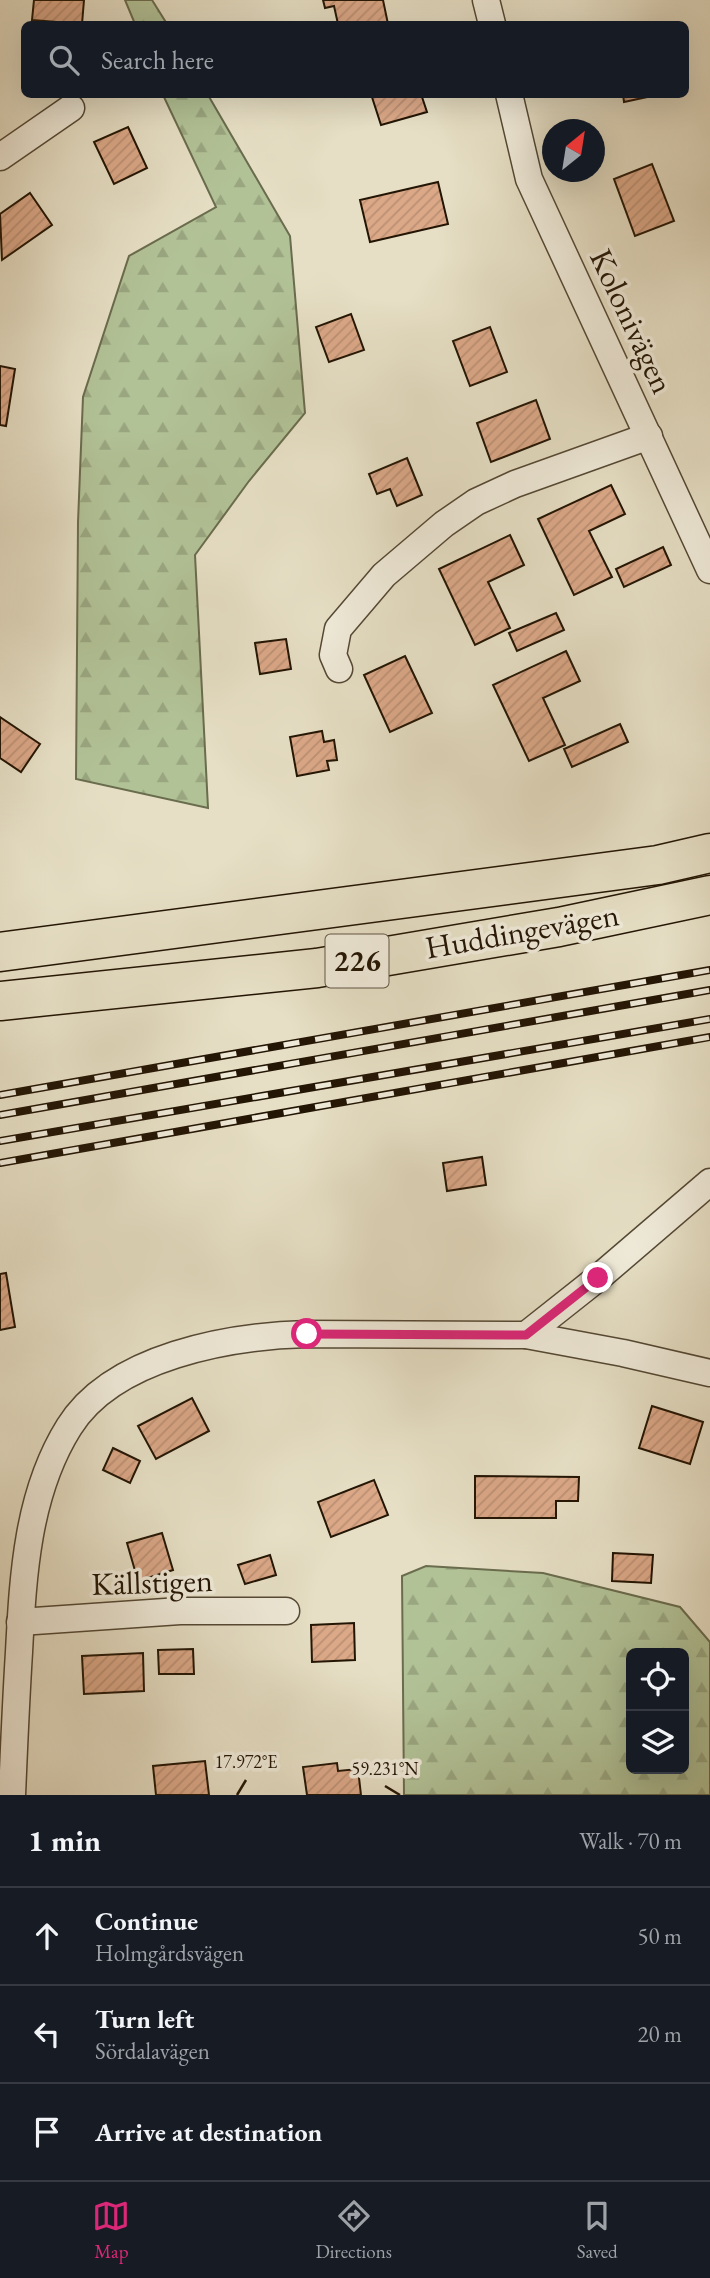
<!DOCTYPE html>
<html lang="en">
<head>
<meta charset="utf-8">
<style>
  :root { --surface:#171b24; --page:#20242c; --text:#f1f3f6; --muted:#9ea1a6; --line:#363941; --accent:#db2777 }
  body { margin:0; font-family:"EB Garamond",serif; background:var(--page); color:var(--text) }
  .controls { position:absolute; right:21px; bottom:21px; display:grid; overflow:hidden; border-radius:10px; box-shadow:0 7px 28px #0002 }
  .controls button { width:63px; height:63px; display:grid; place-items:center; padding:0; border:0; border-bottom:2px solid var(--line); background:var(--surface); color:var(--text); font:35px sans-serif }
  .compass { position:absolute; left:542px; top:119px; width:63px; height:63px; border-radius:50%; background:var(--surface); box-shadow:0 7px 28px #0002; rotate:30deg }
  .stop { position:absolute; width:21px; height:21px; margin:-16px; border:5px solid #db2777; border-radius:50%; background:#fff }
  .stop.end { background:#db2777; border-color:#fff; box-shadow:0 2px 7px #0008 }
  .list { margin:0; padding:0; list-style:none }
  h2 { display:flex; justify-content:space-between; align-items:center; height:91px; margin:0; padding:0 28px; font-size:30px }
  h2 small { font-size:23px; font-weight:400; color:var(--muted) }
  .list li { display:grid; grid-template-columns:46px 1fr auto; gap:21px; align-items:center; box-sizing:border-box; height:98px; padding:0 28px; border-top:2px solid var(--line) }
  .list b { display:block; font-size:26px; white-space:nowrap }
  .list p { margin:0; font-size:23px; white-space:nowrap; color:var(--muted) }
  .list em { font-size:23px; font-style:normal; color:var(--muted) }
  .icon { flex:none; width:38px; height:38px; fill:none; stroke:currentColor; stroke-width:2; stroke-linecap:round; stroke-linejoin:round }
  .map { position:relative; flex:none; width:710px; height:1795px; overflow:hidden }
  .search { position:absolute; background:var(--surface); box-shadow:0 7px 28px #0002; left:21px; right:21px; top:21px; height:77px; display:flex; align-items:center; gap:18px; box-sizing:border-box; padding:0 24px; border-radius:10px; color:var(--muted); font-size:26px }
  .sheet { height:385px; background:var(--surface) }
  nav { display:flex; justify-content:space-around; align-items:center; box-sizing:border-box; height:98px; border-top:2px solid var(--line); background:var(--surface); font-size:19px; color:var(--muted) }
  nav a { display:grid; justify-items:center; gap:4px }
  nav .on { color:var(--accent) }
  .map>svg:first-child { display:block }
  .forest { fill:url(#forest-firs); stroke:#6a6c4e; stroke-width:2; fill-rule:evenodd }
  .building { fill:url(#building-hatch); stroke:#231504; stroke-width:2 }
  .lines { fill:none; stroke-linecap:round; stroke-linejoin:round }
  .minor-casing { stroke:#544834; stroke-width:29 }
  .primary-casing { stroke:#231504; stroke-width:41 }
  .minor { stroke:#efead9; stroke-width:26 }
  .primary { stroke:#e6dfc5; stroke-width:38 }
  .rail-casing { stroke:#231504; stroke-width:8 }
  .rail { stroke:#efead9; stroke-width:5; stroke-dasharray:16; stroke-linecap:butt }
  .route { stroke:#db2777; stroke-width:9 }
  .ticks { fill:none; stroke:#231504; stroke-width:2.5 }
  .labels { text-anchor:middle; stroke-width:7; stroke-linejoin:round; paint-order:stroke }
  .shield { fill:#efead9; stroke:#605544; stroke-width:2 }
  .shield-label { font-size:30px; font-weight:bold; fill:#231504 }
  .street-label { font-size:32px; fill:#231504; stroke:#efead9 }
  .ticks-label { font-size:18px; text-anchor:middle; fill:#231504; stroke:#efead9; stroke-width:7; stroke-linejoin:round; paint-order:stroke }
</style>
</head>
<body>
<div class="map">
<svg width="710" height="1795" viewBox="0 0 710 1795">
  <defs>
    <pattern id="forest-firs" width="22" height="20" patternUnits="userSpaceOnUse" patternTransform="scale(1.75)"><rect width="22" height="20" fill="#b2c297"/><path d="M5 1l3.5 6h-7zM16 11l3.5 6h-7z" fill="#99a680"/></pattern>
    <pattern id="building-hatch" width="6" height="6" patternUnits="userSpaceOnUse" patternTransform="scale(1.75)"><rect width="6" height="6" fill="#dba888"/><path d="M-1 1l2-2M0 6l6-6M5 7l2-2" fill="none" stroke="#bc9074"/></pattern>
  </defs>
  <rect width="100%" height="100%" fill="#e6dfc5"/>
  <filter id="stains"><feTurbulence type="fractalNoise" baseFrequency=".00286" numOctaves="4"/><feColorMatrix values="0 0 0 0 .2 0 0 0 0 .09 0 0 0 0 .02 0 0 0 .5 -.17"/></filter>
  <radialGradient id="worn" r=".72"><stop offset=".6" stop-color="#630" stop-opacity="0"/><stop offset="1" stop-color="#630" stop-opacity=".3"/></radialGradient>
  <g class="forest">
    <path d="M 125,0 L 152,0 L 167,24 L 135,24 Z"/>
    <path d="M 163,95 L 208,95 L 290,236 L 305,413 L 249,481 L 195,555 L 208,808 L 76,779 L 78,522 L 83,397 L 129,256 L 216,207 Z"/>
    <path d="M 426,1566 L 543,1573 L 680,1607 L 710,1642 L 710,1795 L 404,1795 L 402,1576 ZM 684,1653 L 684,1769 L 631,1769 L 631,1653 Z"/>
  </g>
  <g class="building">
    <path d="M 34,0 L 84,0 L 82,24 L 32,20 Z"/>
    <path d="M 323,0 L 383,0 L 388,24 L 338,24 L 334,6 L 325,8 Z"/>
    <path d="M 371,94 L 421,94 L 427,112 L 381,125 Z"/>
    <path d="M 623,94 L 657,94 L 657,95 L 624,102 Z"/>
    <path d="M 128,127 L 147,168 L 114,184 L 94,142 Z"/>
    <path d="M 652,164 L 674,221 L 635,236 L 614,179 Z"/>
    <path d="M 438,182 L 448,224 L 370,242 L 360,200 Z"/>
    <path d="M 30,193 L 52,225 L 2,260 L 0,214 Z"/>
    <path d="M 351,314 L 364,350 L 329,362 L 316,327 Z"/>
    <path d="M 490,327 L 507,372 L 470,386 L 453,341 Z"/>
    <path d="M 0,366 L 15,369 L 6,426 L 0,425 Z"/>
    <path d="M 536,400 L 550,439 L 491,462 L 477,423 Z"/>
    <path d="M 407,458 L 422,495 L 397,506 L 390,489 L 377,494 L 369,474 Z"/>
    <path d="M 611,485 L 625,514 L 589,531 L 612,577 L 574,595 L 538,519 Z"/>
    <path d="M 510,535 L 524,565 L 488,582 L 510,628 L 475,645 L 439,569 Z"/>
    <path d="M 663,547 L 671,565 L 624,587 L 616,569 Z"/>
    <path d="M 556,613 L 564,630 L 517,651 L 509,633 Z"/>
    <path d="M 286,639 L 291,669 L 260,674 L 255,643 Z"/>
    <path d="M 566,651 L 580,681 L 543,698 L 565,745 L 529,761 L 493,685 Z"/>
    <path d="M 405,656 L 432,713 L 390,732 L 364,675 Z"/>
    <path d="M 0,717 L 40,744 L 21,772 L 0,758 Z"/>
    <path d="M 620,724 L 628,742 L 572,767 L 564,749 Z"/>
    <path d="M 322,731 L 324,742 L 334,740 L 337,760 L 327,761 L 329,770 L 297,776 L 290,737 Z"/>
    <path d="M 482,1157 L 486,1185 L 447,1191 L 443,1163 Z"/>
    <path d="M 6,1273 L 15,1327 L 0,1330 L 0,1274 Z"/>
    <path d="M 192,1398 L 209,1431 L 156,1459 L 138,1426 Z"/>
    <path d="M 652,1406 L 703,1422 L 690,1464 L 639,1448 Z"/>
    <path d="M 113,1448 L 140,1461 L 130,1483 L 103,1470 Z"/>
    <path d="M 475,1476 L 579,1477 L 578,1501 L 556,1501 L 556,1518 L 475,1518 Z"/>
    <path d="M 374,1480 L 388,1515 L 331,1537 L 318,1502 Z"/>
    <path d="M 162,1533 L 173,1570 L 138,1581 L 127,1543 Z"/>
    <path d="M 613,1553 L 653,1555 L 651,1583 L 612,1581 Z"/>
    <path d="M 270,1555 L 276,1575 L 245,1584 L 238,1565 Z"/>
    <path d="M 354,1623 L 355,1660 L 312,1662 L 311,1625 Z"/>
    <path d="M 193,1649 L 194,1674 L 159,1674 L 158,1650 Z"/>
    <path d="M 143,1653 L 144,1691 L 84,1694 L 82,1656 Z"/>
    <path d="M 205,1761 L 209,1795 L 156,1795 L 153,1766 Z"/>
    <path d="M 337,1763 L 338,1771 L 358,1769 L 361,1795 L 307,1795 L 303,1767 Z"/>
  </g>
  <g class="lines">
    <g class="minor-casing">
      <g id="minor">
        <path d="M 486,0 L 492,24"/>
        <path d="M 509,94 L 529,179 L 710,570"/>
        <path d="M 0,157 L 71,108"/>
        <path d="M 339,669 L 333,655 L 338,629 L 384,575 L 444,524 L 476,502 L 515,484 L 649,436"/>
        <path d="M 526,1335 L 598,1278 L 710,1182"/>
        <path d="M 20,1622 L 180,1611 L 286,1611"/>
        <path d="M 12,1795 C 14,1747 16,1700 19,1652 C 23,1576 27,1494 69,1427 C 113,1356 230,1336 307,1334 L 526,1335 L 623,1353 L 710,1373"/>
      </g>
    </g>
    <g class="primary-casing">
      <g id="primary">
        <path d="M 0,952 L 658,865 L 710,853"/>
        <path d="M 0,1001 L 317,968 L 559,927 L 710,895"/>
      </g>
    </g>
    <use href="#minor" class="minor"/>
    <use href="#primary" class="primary"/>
    <g class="rail-casing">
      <g id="rail">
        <path d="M 0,1095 L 710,970"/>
        <path d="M 0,1115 L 710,990"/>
        <path d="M 0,1141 L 710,1019"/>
        <path d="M 0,1163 L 710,1037"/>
      </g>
    </g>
    <use href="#rail" class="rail"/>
  </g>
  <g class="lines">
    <path class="route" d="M 307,1334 L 526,1335 L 598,1278"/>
  </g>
  <path class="ticks" d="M 385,1786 L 400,1795M 237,1795 L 246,1780"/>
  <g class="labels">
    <rect class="shield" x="325.5" y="934.5" width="63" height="53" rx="5"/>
    <g class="shield-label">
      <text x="357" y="971">226</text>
    </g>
    <g class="street-label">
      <text transform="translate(632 321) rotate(65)" y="11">Kolonivägen</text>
      <text transform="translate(522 931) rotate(-10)" y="11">Huddingevägen</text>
      <text transform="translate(152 1582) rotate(-2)" y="11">Källstigen</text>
    </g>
  </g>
  <g class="ticks-label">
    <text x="246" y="1768">17.972°E</text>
    <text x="385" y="1775">59.231°N</text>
  </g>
  <rect width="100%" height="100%" filter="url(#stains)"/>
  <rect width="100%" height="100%" fill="url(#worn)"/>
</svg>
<div class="controls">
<button><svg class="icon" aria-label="locate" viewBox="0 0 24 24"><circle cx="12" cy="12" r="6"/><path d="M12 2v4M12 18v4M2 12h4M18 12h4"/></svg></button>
<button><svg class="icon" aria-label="layers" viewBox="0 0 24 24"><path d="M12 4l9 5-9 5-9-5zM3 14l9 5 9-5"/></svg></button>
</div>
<svg class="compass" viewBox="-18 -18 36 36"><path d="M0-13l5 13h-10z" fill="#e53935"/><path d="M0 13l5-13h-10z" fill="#9ea1a6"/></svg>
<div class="stop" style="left:307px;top:1334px"></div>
<div class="stop end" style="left:598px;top:1278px"></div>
<div class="search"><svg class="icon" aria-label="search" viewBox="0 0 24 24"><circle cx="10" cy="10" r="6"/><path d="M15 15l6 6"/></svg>Search here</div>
</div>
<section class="sheet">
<h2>1 min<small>Walk · 70 m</small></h2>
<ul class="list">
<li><svg class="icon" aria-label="ahead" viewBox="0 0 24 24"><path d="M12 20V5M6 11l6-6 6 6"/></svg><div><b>Continue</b><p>Holmgårdsvägen</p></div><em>50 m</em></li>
<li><svg class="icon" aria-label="left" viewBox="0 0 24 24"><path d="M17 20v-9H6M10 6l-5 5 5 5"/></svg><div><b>Turn left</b><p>Sördalavägen</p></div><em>20 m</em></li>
<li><svg class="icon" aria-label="arrive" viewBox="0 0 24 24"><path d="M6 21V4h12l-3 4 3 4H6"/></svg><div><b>Arrive at destination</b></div></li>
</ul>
</section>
<nav>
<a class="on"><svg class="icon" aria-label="map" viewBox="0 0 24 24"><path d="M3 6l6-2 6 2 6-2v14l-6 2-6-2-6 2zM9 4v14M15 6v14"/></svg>Map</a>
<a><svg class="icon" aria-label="directions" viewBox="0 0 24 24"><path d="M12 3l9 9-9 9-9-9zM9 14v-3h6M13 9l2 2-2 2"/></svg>Directions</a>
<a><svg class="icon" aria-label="saved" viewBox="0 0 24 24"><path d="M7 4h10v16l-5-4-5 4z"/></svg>Saved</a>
</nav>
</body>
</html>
